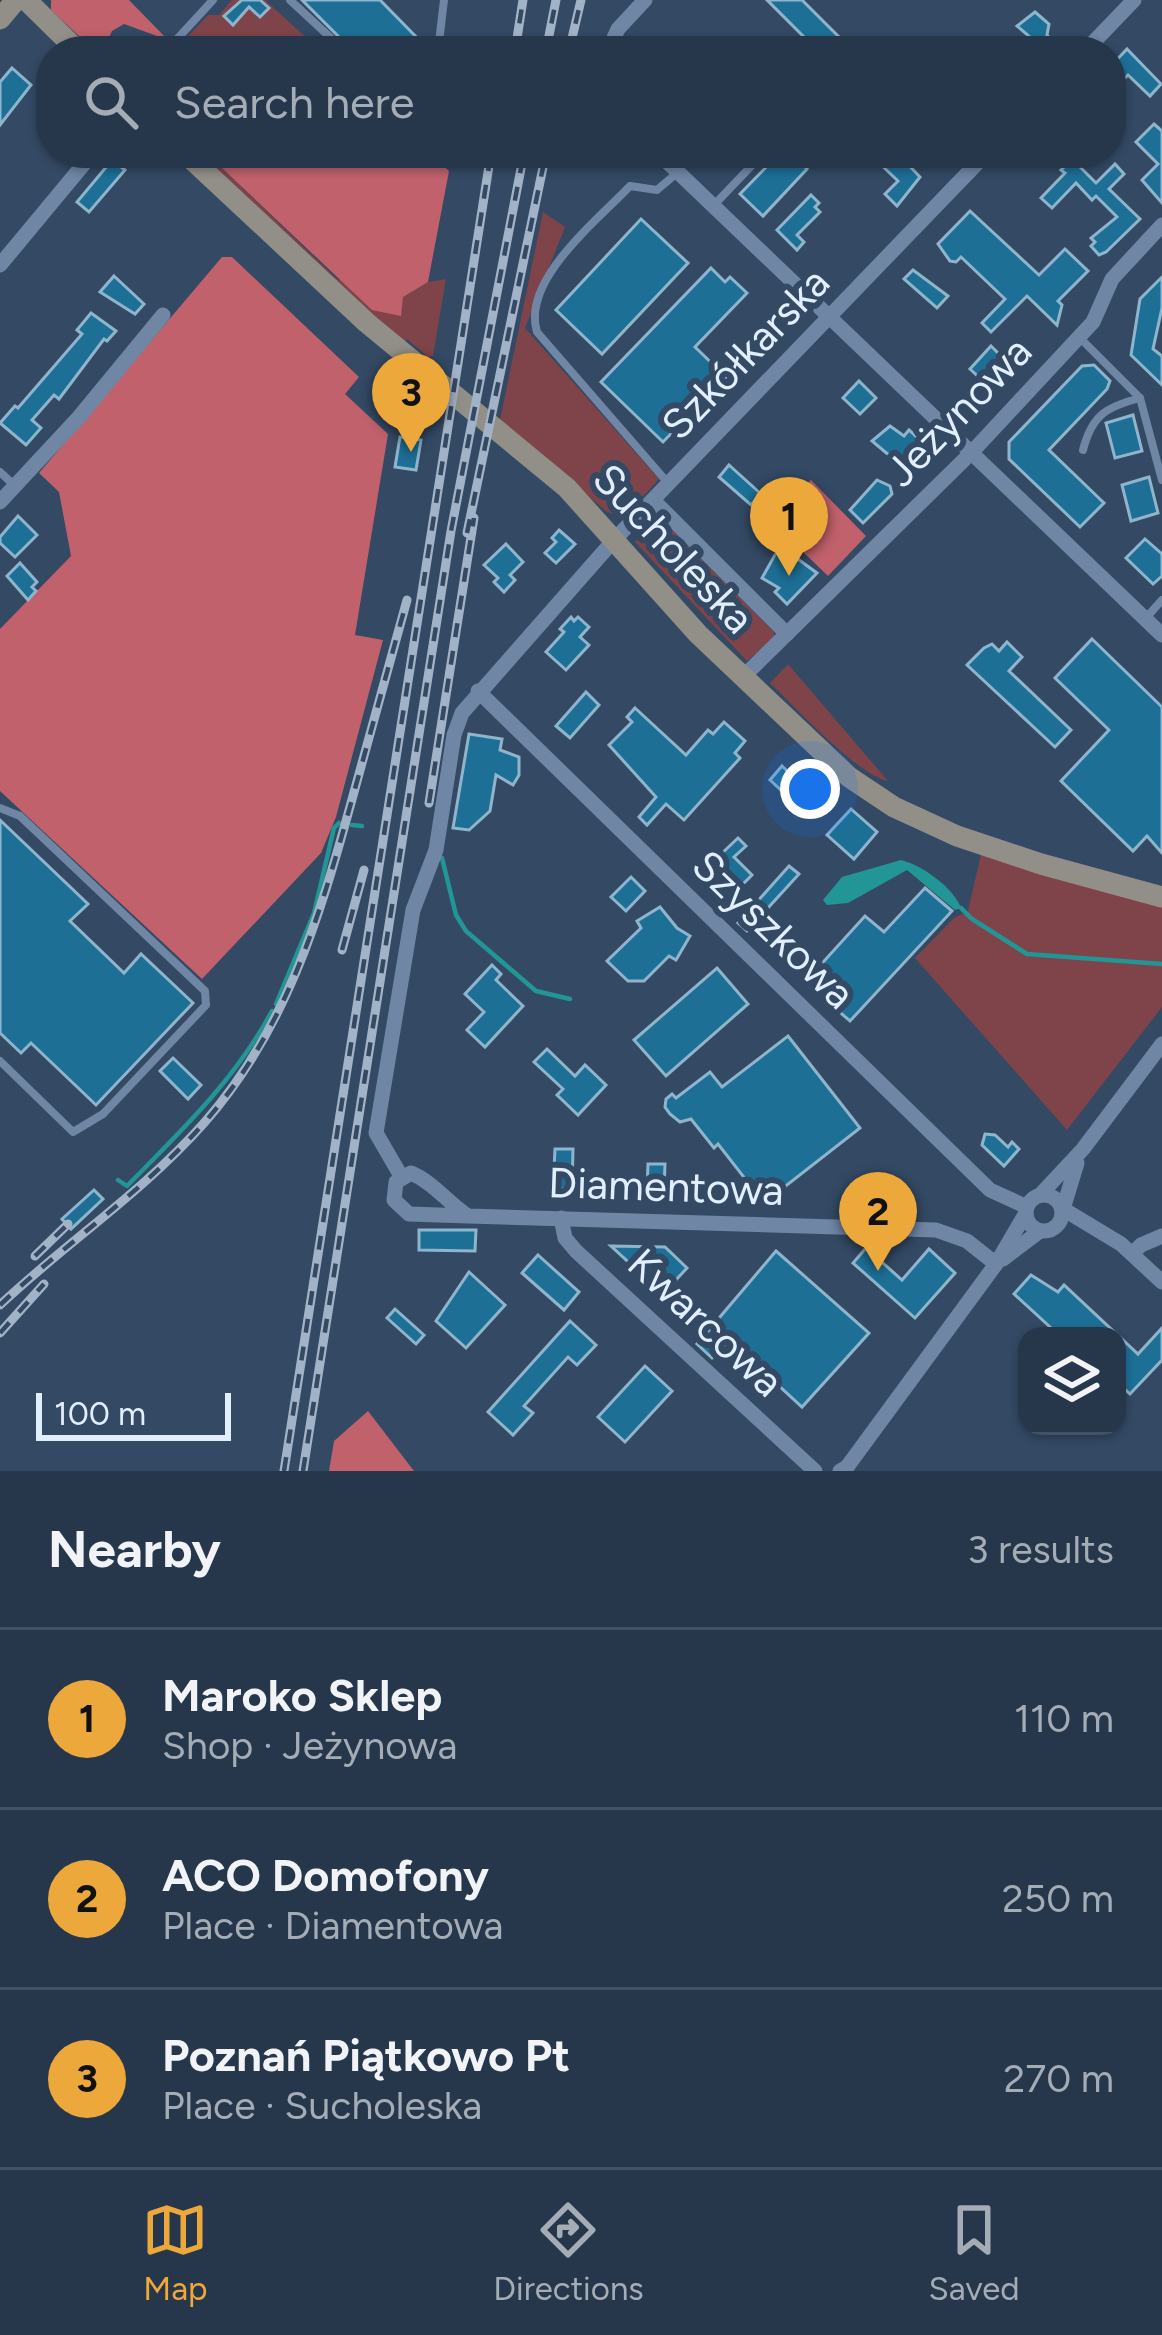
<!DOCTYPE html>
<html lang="en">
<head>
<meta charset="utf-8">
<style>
  :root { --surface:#26374b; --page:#2e3f52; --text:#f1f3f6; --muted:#a4acb5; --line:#425163; --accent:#eda83b }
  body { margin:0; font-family:Figtree,sans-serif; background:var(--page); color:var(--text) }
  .controls { position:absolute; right:36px; bottom:36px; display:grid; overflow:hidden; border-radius:24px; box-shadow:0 3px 9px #0004 }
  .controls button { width:108px; height:108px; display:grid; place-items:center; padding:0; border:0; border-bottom:3px solid var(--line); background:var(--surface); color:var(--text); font:60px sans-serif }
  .scale { position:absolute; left:36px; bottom:30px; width:195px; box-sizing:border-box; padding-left:12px; border:6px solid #e1eefe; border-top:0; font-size:33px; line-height:42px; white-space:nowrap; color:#e1eefe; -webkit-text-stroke:9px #334964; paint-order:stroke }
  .you { position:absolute; left:810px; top:789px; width:42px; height:42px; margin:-30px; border:9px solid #fff; border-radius:50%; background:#1a73e8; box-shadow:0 0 0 18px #1a73e833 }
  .badge { display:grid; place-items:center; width:78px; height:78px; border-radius:50%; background:var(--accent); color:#111; font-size:39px; font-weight:700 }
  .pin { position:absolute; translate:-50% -99px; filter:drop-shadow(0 3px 6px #0008) }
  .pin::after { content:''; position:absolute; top:63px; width:42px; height:36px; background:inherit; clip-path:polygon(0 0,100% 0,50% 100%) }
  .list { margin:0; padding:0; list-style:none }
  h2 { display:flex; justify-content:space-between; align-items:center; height:156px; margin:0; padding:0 48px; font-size:51px }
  h2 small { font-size:39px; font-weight:400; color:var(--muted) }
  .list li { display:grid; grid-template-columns:78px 1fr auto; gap:36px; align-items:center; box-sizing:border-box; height:180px; padding:0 48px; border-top:3px solid var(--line) }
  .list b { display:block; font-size:45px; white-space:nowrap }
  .list p { margin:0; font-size:39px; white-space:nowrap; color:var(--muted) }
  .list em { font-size:39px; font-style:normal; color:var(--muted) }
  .icon { flex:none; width:66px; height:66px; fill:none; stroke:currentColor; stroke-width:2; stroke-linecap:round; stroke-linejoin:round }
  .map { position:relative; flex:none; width:1162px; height:1471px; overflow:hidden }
  .search { position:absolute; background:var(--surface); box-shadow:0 3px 9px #0004; left:36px; right:36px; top:36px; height:132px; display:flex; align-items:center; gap:30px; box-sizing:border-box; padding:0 42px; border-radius:48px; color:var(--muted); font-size:45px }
  .sheet { height:696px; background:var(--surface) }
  nav { display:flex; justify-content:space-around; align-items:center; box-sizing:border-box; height:168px; border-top:3px solid var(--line); background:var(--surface); font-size:33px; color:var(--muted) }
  nav a { display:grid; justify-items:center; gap:6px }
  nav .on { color:var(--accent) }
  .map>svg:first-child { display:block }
  .green { fill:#7f444a }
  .forest { fill:#c0616b }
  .water { fill:#229696 }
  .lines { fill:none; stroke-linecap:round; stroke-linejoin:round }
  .stream { stroke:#229696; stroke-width:4.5 }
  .building { fill:#1d6f96; stroke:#8fb5cc; stroke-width:3 }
  .lane { stroke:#6f86a4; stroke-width:8 }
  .street { stroke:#6f86a4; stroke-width:15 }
  .secondary { stroke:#918f87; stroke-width:21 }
  .rail-casing { stroke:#a3b3c7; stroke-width:9 }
  .rail { stroke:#334964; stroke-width:4.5; stroke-dasharray:14; stroke-linecap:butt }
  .labels { text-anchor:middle; stroke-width:12; stroke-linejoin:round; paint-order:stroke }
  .street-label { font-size:42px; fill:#e1eefe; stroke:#334964 }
</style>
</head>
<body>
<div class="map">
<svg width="1162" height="1471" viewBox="0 0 1162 1471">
  <rect width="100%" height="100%" fill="#334964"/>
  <g class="green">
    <path d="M 232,0 L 265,0 L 321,51 L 174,51 L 208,15 L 219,15 Z"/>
    <path d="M 196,153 L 206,153 L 337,279 L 403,297 L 428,282 L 446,279 L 433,356 L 428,357 L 407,339 L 403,343 Z"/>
    <path d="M 543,212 L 565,227 L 525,328 L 659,479 L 630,511 L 620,516 L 607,512 L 500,420 Z"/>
    <path d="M 659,517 L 774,632 L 774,638 L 747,661 L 635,542 Z"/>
    <path d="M 788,664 L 888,781 C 859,776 794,706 770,683 Z"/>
    <path d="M 981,854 L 1162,906 L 1162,1007 L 1067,1130 L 915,958 L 954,918 L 968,911 Z"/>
  </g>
  <g class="forest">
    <path d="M 51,0 L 129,0 L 168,40 L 124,24 L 112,31 L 105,47 L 108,51 L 95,51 L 51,10 Z"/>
    <path d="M 206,153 L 274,153 L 289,163 L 306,162 L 317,153 L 430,153 L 449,171 L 428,282 L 403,297 L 401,316 L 372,310 Z"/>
    <path d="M 222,257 L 232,257 L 359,377 L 345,394 L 388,434 L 355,635 L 383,640 L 336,817 L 321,853 L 202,979 L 0,791 L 0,629 L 71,556 L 59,492 L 39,473 Z"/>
    <path d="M 811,480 L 866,536 L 828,576 L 770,520 Z"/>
    <path d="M 368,1411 L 414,1471 L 329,1471 L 334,1441 Z"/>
  </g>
  <path class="water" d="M 901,860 C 922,865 954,888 961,908 L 955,910 L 907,870 L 848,903 L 827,905 L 823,900 L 842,877 Z"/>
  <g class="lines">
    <g class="stream">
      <path d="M 352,825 L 362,826"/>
      <path d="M 442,858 L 456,915 L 466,931 L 536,991 L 570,999"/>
      <path d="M 961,908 L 972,919 L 1027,954 L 1162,964"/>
      <path d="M 276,1004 L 314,913 L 334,828 L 339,823"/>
      <path d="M 118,1180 L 127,1186 C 181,1131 235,1080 272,1011"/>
    </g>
  </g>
  <g class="building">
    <path d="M 242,0 L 260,0 L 269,8 L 260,17 L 249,7 L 233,25 L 224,16 Z"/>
    <path d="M 302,0 L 380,0 L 430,51 L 353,51 Z"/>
    <path d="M 767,0 L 802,0 L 853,51 L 818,51 Z"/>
    <path d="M 1035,12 L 1049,24 L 1047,35 L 1054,42 L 1046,51 L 1017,26 Z"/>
    <path d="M 1127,49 L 1161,84 L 1150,96 L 1128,75 L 1111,92 L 1111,66 Z"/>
    <path d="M 12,68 L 31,85 L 0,125 L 0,82 Z"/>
    <path d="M 1154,124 L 1162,131 L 1162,203 L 1142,180 L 1158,164 L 1136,142 Z"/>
    <path d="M 770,153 L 791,153 L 807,169 L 763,216 L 740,194 L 775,158 Z"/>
    <path d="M 881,153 L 897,153 L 920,177 L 897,206 L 885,194 L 898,181 L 875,159 Z"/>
    <path d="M 1052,153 L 1066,153 L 1096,183 L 1115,164 L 1124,174 L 1109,189 L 1140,219 L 1106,252 L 1099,255 L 1091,246 L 1095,242 L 1091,238 L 1117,217 L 1096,196 L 1092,200 L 1076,183 L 1052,208 L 1041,198 L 1065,173 L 1061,170 L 1065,166 Z"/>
    <path d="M 112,160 L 125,170 L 89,212 L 77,202 Z"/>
    <path d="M 811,195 L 819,203 L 815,207 L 820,212 L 797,235 L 804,242 L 797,250 L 777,230 Z"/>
    <path d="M 970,211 L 1039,275 L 1065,249 L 1088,271 L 1058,301 L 1062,305 L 1057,325 L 1027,296 L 991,332 L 982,323 L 1005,299 L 961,257 L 956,262 L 950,261 L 938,244 Z"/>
    <path d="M 641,219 L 688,263 L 602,354 L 556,310 Z"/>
    <path d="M 711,268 L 725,282 L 730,277 L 747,293 L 695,347 L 726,377 L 663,442 L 601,382 Z"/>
    <path d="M 913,270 L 948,296 L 937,308 L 904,279 Z"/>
    <path d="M 114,276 L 144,304 L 135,314 L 100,292 Z"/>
    <path d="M 1162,277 L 1162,308 L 1153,349 L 1162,356 L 1162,385 L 1131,355 L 1140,299 Z"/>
    <path d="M 91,313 L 116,331 L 107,341 L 104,339 L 59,399 L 54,395 L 32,420 L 41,428 L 26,445 L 0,423 L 15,406 L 18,408 L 82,334 L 77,330 Z"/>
    <path d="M 991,346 L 1008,363 L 987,385 L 970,369 Z"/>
    <path d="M 1094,365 L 1110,381 L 1107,389 L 1049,450 L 1104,503 L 1080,527 L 1009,459 L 1009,442 L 1082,366 Z"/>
    <path d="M 859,381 L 876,398 L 860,414 L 843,398 Z"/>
    <path d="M 1133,415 L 1142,451 L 1115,458 L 1106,423 Z"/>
    <path d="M 890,426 L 904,436 L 909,430 L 922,442 L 909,458 L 896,461 L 872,441 Z"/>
    <path d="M 400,437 L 421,440 L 416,470 L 395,467 Z"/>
    <path d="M 729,465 L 761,494 L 751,505 L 719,477 Z"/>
    <path d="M 1149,477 L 1158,513 L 1131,521 L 1122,485 Z"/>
    <path d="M 877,480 L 890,486 L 892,494 L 863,523 L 850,510 Z"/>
    <path d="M 18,516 L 37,535 L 15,557 L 0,543 L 0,537 Z"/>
    <path d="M 559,530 L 575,544 L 556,563 L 545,553 L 556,542 L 552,538 Z"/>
    <path d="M 1145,539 L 1162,554 L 1162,576 L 1153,584 L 1126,558 Z"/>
    <path d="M 506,544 L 523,562 L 510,575 L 515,580 L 504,592 L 494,582 L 498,578 L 484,565 Z"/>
    <path d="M 780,546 L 817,573 L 787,604 L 775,592 L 779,588 L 762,578 Z"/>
    <path d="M 20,563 L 37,582 L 32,587 L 36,591 L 28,600 L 7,576 Z"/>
    <path d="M 571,617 L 574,621 L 578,617 L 589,627 L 580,637 L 589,645 L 566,670 L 546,652 L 564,632 L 560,629 Z"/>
    <path d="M 1092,639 L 1162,707 L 1162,853 L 1147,836 L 1133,851 L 1061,781 L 1109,730 L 1055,678 Z"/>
    <path d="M 1007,642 L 1022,657 L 1009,671 L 1071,730 L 1055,747 L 967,665 L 984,648 L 992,644 L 999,651 Z"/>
    <path d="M 586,692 L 599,705 L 570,738 L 556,726 Z"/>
    <path d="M 635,708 L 686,755 L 708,730 L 713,734 L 724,722 L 745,741 L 735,753 L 740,758 L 684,820 L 666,804 L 647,825 L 639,817 L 656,797 L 609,745 L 632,722 L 627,717 Z"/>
    <path d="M 469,734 L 502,739 L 500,750 L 519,757 L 519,775 L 513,785 L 496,775 L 490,811 L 469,830 L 453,828 Z"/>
    <path d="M 782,766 L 810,792 L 798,806 L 770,780 Z"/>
    <path d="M 851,809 L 877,832 L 854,859 L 827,835 Z"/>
    <path d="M 0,820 L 88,904 L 70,921 L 124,973 L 141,954 L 193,1003 L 96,1105 L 31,1043 L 21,1053 L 0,1033 Z"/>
    <path d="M 738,838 L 746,846 L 734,857 L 752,875 L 726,901 L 698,876 Z"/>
    <path d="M 789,866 L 799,874 L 747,931 L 738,923 Z"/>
    <path d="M 631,877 L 645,891 L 626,911 L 611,897 Z"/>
    <path d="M 925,888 L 952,911 L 850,1021 L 805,982 L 865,916 L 884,932 Z"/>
    <path d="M 660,907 L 677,928 L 690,936 L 676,960 L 669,956 L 644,981 L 628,981 L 607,961 L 641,928 L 637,921 Z"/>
    <path d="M 492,965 L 501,974 L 496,980 L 523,1006 L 485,1047 L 467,1030 L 484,1012 L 465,994 Z"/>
    <path d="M 717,968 L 748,1004 L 666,1076 L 634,1040 Z"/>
    <path d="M 788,1036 L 860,1128 L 764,1203 L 718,1144 L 714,1148 L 691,1119 L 680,1122 L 670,1114 L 665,1107 L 666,1099 L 672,1094 L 676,1098 L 710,1072 L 722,1087 Z"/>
    <path d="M 547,1049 L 575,1076 L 585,1065 L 606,1085 L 578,1115 L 557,1095 L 563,1089 L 534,1062 Z"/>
    <path d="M 173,1058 L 201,1085 L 188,1099 L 160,1071 Z"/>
    <path d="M 985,1134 L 995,1135 L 1008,1147 L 1012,1142 L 1019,1149 L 1004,1166 L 982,1145 Z"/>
    <path d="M 555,1149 L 573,1149 L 572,1189 L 553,1189 Z"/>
    <path d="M 648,1164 L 665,1164 L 664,1192 L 647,1191 Z"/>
    <path d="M 94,1190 L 103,1199 L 71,1229 L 62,1219 Z"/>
    <path d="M 419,1230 L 476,1230 L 475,1251 L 419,1250 Z"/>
    <path d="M 611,1246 L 665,1247 L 687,1268 L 663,1294 Z"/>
    <path d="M 866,1248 L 902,1280 L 929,1249 L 955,1273 L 915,1318 L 853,1263 Z"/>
    <path d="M 776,1251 L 869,1333 L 802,1407 L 729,1340 L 712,1358 L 697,1344 Z"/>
    <path d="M 538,1255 L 579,1292 L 564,1310 L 522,1273 Z"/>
    <path d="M 469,1272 L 505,1305 L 466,1348 L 436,1321 Z"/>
    <path d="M 1031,1275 L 1058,1292 L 1064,1285 L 1138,1354 L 1162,1328 L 1162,1360 L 1130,1394 L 1117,1382 L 1117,1336 L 1060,1336 L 1014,1294 Z"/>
    <path d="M 395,1309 L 424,1335 L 416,1344 L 387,1318 Z"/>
    <path d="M 570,1321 L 596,1345 L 577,1365 L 568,1357 L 524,1406 L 533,1413 L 513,1435 L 488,1412 Z"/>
    <path d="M 645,1366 L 672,1391 L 625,1442 L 598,1417 Z"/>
  </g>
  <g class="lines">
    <g class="lane">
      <path d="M 290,0 L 345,51"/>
      <path d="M 166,51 L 213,0"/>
      <path d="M 438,51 L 444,0"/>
      <path d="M 714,205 L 757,160 L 757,153"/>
      <path d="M 1079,337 L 1140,398 L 1162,480"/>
      <path d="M 1083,450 C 1092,415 1106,407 1140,398"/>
      <path d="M 0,472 L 15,486"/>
      <path d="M 668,483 L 537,332 C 521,280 598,220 630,186 L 657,190 L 677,173"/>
      <path d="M 1146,618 L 1162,600"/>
      <path d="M 0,808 L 20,816 L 205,991 L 206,1005 L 103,1114 L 73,1132 L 0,1061"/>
    </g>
    <g class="street">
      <path d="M 608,51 L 618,29 L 645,0"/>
      <path d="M 1085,51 L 1134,0"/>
      <path d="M 658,153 L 1162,635"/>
      <path d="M 0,265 L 93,153"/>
      <path d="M 653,500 L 787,634"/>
      <path d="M 0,502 L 79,417 L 163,315"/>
      <path d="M 743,677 L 972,452 L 1079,337 L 1093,322 L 1112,279 L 1162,225"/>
      <path d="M 478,691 L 990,1190 L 1027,1207"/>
      <path d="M 1077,1163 L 1063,1209 L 1121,1244 L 1162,1282"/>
      <path d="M 401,1176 L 376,1133 L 413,910 L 436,850 L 454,735 L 462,713 L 614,540 L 987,153"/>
      <circle cx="1044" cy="1213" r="18"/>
      <path d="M 1040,1195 L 1083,1149 L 1162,1044"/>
      <path d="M 468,1216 L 409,1214 L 394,1200 L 396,1182 L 411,1173 C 433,1182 448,1203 468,1216 L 936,1230 L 967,1241 L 996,1264"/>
      <path d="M 561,1218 L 565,1238 L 576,1251 L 815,1471"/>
      <path d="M 1132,1254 L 1141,1245 L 1162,1236"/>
      <path d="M 1003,1259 L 1040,1231"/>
      <path d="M 840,1471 L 847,1467 L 996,1264 L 1026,1213"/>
    </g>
    <g class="secondary">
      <path d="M 26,0 L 78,51"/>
      <path d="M 0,19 L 16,0"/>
      <path d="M 185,153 L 367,323 L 567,488 L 698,634 L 849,777 L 894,807 L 957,836 L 1041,864 L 1162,897"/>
    </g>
    <g class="rail-casing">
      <g id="rail">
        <path d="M 515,51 L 523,0"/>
        <path d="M 546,51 L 556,0"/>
        <path d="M 569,51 L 581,0"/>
        <path d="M 467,533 L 546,153"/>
        <path d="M 429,803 L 474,518"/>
        <path d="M 342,950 L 364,870"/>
        <path d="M 35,1256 L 68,1224"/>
        <path d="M 0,1305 C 67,1242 143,1192 204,1123 C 286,1030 319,919 351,803 C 370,735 388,668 407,600"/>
        <path d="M 0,1333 L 44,1284"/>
        <path d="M 284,1471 L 491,153"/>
        <path d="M 303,1471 L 451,531 L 524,153"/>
      </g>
    </g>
    <use href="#rail" class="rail"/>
  </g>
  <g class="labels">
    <g class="street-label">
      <text transform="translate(745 353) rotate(-46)" y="15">Szkółkarska</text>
      <text transform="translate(958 411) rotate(-46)" y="15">Jeżynowa</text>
      <text transform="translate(674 548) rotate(47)" y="15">Sucholeska</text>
      <text transform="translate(774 929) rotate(44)" y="15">Szyszkowa</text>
      <text transform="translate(666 1186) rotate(2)" y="15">Diamentowa</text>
      <text transform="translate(706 1322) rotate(43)" y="15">Kwarcowa</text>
    </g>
  </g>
</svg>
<div class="controls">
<button><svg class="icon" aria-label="layers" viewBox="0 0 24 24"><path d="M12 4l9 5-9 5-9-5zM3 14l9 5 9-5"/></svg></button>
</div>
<div class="scale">100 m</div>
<div class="you"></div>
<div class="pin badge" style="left:789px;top:576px">1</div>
<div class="pin badge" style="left:878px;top:1271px">2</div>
<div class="pin badge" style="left:411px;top:452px">3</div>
<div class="search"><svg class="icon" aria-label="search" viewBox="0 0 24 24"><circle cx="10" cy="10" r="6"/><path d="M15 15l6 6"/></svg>Search here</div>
</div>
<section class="sheet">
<h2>Nearby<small>3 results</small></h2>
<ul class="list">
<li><span class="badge">1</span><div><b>Maroko Sklep</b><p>Shop · Jeżynowa</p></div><em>110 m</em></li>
<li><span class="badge">2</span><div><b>ACO Domofony</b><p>Place · Diamentowa</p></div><em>250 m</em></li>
<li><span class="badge">3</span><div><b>Poznań Piątkowo Pt</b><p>Place · Sucholeska</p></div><em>270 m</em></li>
</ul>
</section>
<nav>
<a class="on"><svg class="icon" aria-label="map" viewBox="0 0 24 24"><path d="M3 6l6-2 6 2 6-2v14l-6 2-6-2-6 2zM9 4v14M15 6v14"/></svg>Map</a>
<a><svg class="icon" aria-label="directions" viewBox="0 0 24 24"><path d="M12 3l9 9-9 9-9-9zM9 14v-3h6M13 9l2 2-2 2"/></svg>Directions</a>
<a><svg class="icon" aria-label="saved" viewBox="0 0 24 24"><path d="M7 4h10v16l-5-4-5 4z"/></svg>Saved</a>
</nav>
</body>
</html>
